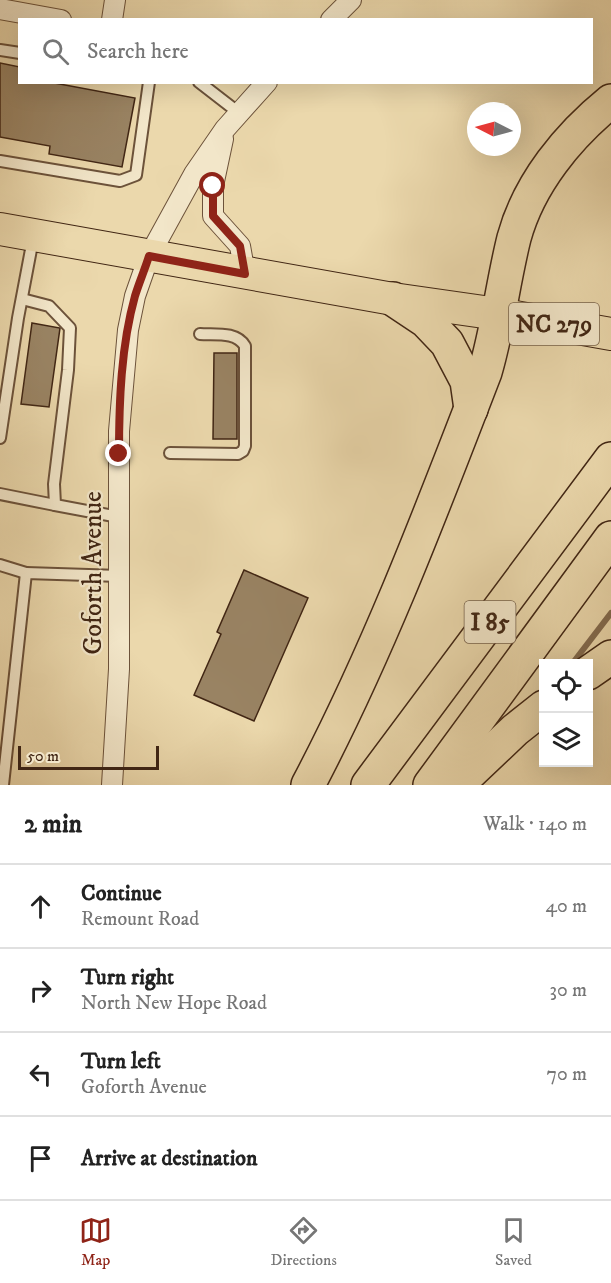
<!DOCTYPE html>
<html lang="en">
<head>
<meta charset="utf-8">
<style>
  :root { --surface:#fff; --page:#f2f2f2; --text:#222; --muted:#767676; --line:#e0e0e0; --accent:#8f2418 }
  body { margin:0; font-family:"IM FELL DW Pica",serif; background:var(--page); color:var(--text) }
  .controls { position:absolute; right:18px; bottom:18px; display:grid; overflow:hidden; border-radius:0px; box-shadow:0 6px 24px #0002 }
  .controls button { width:54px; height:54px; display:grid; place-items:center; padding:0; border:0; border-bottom:2px solid var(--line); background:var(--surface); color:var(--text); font:30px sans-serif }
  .compass { position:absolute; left:467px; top:102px; width:54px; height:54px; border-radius:50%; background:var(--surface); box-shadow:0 6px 24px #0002; rotate:276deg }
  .scale { position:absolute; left:18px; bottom:15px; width:141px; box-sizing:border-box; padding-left:6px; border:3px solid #412614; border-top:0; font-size:16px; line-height:21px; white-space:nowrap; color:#412614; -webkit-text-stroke:4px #f2e6c9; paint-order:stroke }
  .stop { position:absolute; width:18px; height:18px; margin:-14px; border:4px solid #8f2418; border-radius:50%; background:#fff }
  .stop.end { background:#8f2418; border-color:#fff; box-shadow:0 2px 6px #0008 }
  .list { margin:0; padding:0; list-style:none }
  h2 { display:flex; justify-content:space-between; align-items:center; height:78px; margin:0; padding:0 24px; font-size:26px }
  h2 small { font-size:20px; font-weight:400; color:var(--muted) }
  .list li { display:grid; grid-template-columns:39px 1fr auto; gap:18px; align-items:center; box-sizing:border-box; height:84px; padding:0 24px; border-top:2px solid var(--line) }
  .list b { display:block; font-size:22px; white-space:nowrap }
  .list p { margin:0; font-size:20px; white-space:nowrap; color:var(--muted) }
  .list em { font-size:20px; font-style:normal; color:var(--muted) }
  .icon { flex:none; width:33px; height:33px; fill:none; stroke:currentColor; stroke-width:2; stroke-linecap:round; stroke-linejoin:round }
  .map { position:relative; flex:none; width:611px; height:785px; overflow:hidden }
  .search { position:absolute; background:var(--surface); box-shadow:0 6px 24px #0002; left:18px; right:18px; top:18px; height:66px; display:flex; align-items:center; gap:15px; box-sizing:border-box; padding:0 21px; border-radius:0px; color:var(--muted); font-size:22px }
  .sheet { height:414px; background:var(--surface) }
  nav { display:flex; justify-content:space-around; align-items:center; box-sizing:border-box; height:84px; border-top:2px solid var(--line); background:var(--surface); font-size:16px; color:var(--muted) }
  nav a { display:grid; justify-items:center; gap:3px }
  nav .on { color:var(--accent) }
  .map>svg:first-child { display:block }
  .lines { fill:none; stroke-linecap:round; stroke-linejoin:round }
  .stream { stroke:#846c50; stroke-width:6 }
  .building { fill:#998363; stroke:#412614; stroke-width:1.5 }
  .lane-casing { stroke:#6c523a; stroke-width:14 }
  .street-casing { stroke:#6c523a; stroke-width:22 }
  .primary-casing { stroke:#412614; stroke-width:34 }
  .highway-casing { stroke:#412614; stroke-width:36 }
  .lane { stroke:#f2e6c9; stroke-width:10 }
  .street { stroke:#f2e6c9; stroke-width:20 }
  .primary { stroke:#ebd8ac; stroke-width:32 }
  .highway { stroke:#ebd8ac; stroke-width:33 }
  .route { stroke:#8f2418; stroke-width:8 }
  .labels { text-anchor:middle; stroke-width:4.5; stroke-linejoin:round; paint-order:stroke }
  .shield { fill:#f2e6c9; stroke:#76604a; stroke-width:1.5 }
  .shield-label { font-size:24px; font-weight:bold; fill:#412614 }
  .street-label { font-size:26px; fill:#412614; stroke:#f2e6c9 }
</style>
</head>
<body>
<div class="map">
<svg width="611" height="785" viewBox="0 0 611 785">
  <rect width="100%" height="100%" fill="#ebd8ac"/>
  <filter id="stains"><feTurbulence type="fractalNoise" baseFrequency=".00333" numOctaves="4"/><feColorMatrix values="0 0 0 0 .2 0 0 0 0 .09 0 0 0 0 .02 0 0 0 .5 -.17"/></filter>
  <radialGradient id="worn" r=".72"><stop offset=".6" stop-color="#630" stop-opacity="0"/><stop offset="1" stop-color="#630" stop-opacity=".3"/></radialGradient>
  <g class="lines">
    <path class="stream" d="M 572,664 L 611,613"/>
  </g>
  <g class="building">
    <path d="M 0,63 L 20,67 L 20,82 L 49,82 L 135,98 L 122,167 L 49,154 L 50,146 L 0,137 Z"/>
    <path d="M 32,323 L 60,328 L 49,407 L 21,404 Z"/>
    <path d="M 214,353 L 237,353 L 237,439 L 213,439 Z"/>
    <path d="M 244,570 L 308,598 L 254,721 L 194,695 L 221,634 L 217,632 Z"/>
  </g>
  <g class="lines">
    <g class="lane-casing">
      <g id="lane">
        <path d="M 0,50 L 20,53"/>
        <path d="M 199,82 L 239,113"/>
        <path d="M 0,161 L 120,181 L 136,175 L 149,82"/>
        <path d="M 22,299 L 49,306 L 70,328 L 68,370 L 54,484 L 55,505 L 119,517"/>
        <path d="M 0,438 L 18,318 L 33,239"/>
        <path d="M 170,453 L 238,454 L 243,451 L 245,446 L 245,346 C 236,331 215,335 200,334"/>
        <path d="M 0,494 L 55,505"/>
        <path d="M 0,565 L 26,573"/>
        <path d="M 3,785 L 26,573 L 120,576"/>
      </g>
    </g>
    <g class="street-casing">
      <g id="street">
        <path d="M 0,9 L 61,20"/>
        <path d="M 112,20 L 115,0"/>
        <path d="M 331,20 L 351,0"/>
        <path d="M 223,139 L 213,186 L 213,216 L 240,246 L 245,274"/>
        <path d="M 112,785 L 119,669 L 119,431 L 128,330 L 135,296 L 149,256 L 194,174 L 225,129 L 267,82"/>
      </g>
    </g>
    <g class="primary-casing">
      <path id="primary" d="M 0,229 L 393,299 L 498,314 L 611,334"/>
    </g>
    <g class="highway-casing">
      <g id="highway">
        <path d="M 393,299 L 426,321 L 447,343 L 467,381 L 471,409"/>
        <path d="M 588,673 L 611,657"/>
        <path d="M 308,785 C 378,652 431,512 485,372 C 498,328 503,282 514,238 C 529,183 568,136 611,101"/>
        <path d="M 368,785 L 611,459"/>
        <path d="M 430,785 L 611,538"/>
        <path d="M 457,785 L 515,730 L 544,707"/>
      </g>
    </g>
    <use href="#lane" class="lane"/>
    <use href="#street" class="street"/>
    <use href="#primary" class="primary"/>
    <use href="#highway" class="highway"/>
  </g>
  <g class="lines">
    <path class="route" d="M 119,454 C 119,402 121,346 135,296 C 139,283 145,269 149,256 L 245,274 L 240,246 L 213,216 L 213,186"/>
  </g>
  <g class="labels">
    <g class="shield">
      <rect x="509" y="303" width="90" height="42" rx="4.5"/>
      <rect x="464.5" y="601" width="51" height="42" rx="4.5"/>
    </g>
    <g class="shield-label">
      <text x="554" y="332">NC 279</text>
      <text x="490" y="630">I 85</text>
    </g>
    <g class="street-label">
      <text transform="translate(92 573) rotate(-90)" y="9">Goforth Avenue</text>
    </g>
  </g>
  <rect width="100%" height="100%" filter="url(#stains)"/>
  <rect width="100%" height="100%" fill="url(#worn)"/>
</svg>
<div class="controls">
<button><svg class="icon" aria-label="locate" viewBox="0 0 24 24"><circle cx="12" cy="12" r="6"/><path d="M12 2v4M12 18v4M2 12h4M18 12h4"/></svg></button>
<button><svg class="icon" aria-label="layers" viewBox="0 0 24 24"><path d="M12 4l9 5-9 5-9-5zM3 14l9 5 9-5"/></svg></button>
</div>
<svg class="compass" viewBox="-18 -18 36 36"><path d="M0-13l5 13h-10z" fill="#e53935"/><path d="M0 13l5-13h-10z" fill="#767676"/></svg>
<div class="scale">50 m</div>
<div class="stop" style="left:213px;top:186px"></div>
<div class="stop end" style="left:119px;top:454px"></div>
<div class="search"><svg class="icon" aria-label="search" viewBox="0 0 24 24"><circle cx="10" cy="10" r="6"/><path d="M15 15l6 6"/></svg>Search here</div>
</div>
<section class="sheet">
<h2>2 min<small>Walk · 140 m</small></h2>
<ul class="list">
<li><svg class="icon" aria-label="ahead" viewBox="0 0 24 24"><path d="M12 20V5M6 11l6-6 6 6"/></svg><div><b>Continue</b><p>Remount Road</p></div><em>40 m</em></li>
<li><svg class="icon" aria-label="right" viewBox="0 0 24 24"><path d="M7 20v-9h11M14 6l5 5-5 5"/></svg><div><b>Turn right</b><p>North New Hope Road</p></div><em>30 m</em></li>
<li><svg class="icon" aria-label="left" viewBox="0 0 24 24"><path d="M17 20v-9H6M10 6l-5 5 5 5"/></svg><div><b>Turn left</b><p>Goforth Avenue</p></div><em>70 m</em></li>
<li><svg class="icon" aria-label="arrive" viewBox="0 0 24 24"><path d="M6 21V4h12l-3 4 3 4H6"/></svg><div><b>Arrive at destination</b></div></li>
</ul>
</section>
<nav>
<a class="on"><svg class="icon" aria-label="map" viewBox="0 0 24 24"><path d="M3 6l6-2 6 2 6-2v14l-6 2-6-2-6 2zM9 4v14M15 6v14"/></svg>Map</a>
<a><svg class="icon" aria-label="directions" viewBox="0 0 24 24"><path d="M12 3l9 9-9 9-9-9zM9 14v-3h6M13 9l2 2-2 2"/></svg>Directions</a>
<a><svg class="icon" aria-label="saved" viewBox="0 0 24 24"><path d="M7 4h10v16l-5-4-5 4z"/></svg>Saved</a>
</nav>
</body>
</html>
